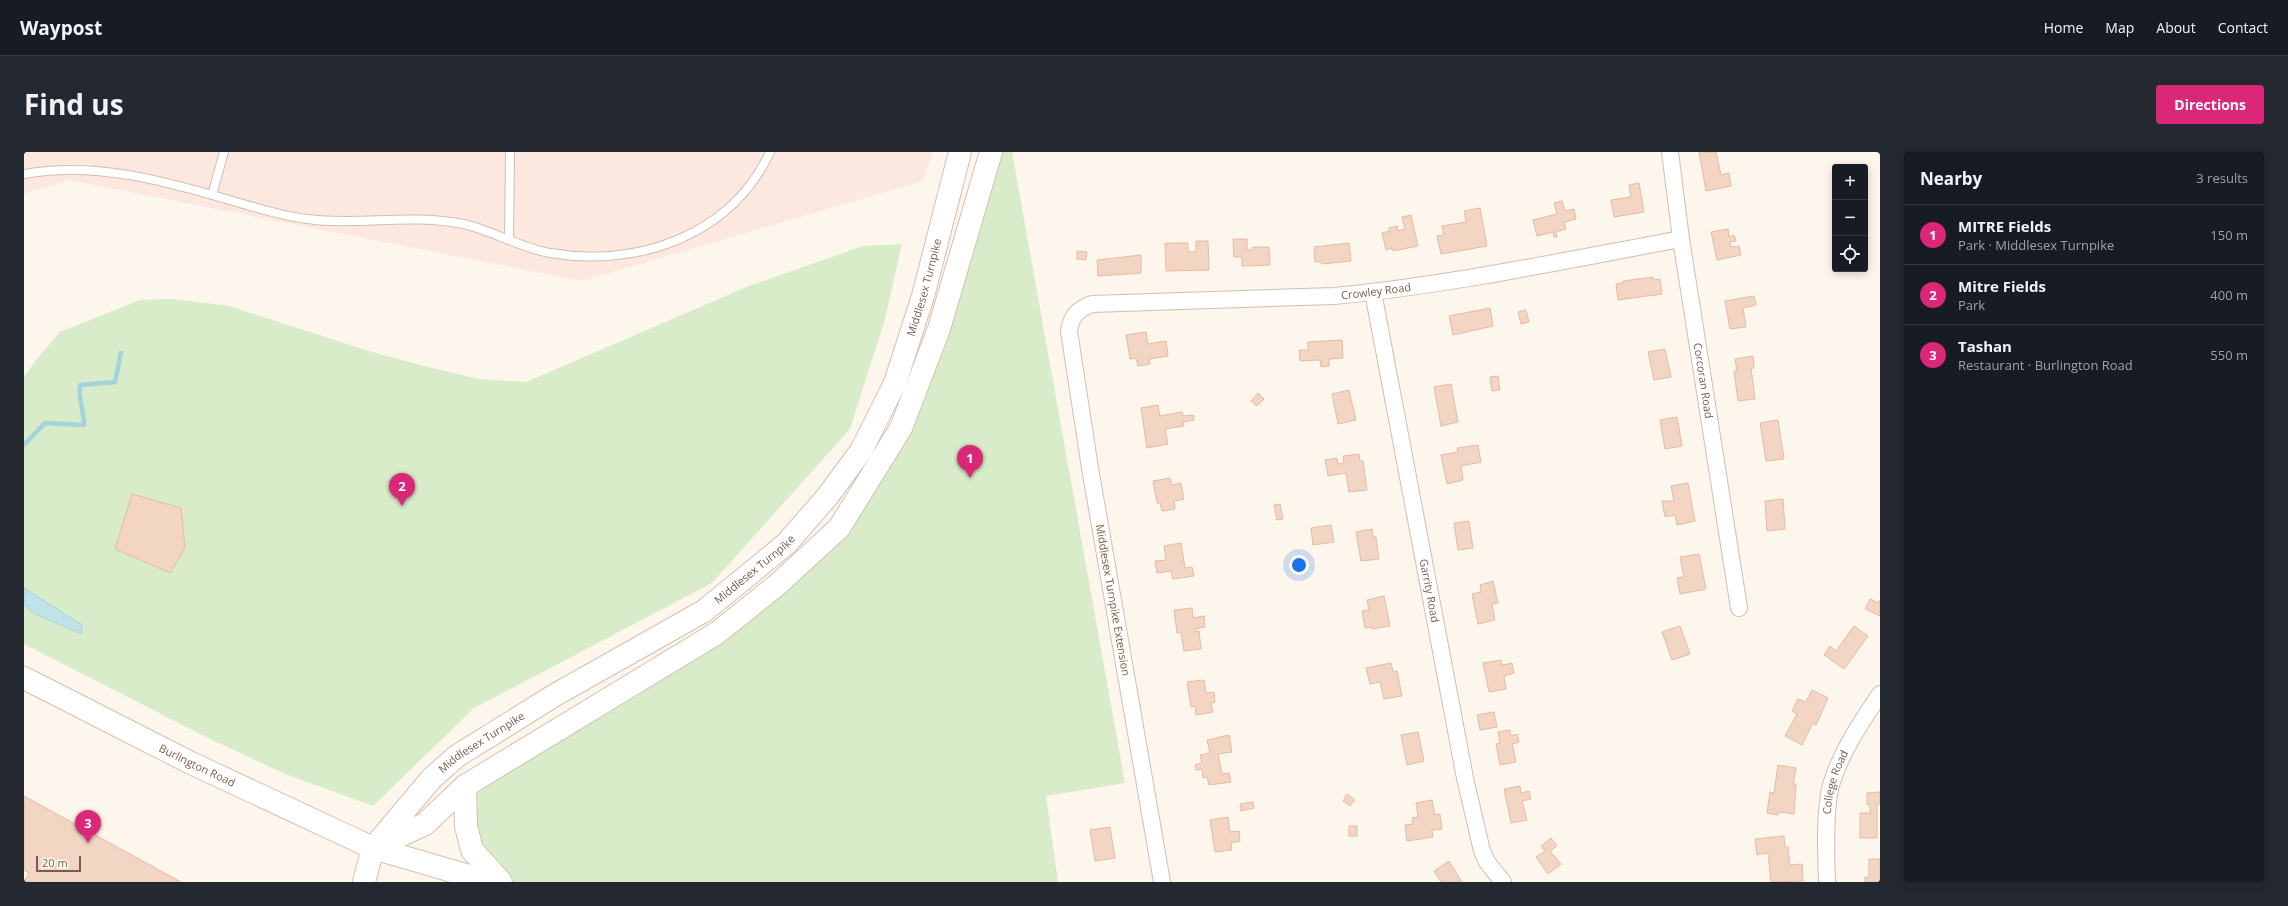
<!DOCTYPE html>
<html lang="en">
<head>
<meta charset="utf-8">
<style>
  :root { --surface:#171b24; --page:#242831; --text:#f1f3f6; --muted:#9ea1a6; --line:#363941; --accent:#db2777 }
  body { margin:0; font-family:"Open Sans",sans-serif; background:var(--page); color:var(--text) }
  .controls { position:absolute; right:12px; top:12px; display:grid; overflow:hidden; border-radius:4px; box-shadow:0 2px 10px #0003 }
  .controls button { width:36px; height:36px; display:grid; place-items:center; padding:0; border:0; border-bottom:1px solid var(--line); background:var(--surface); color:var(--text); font:20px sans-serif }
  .scale { position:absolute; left:12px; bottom:10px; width:45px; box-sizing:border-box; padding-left:4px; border:2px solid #7a5c4d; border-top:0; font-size:11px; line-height:14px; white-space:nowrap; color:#7a5c4d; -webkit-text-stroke:3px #fffaf3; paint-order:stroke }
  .you { position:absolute; left:1275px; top:413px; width:14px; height:14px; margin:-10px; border:3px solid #fff; border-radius:50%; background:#1a73e8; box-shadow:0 0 0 6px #1a73e833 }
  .badge { display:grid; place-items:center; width:26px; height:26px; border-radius:50%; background:var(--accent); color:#fff; font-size:13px; font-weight:700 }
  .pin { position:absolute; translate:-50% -33px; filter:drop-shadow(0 1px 2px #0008) }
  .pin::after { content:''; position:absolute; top:21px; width:14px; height:12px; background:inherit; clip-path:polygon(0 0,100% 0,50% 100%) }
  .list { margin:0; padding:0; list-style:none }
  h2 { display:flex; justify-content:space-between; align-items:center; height:52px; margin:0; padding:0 16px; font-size:17px }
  h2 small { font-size:13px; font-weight:400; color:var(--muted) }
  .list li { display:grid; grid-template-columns:26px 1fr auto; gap:12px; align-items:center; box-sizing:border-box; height:60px; padding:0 16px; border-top:1px solid var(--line) }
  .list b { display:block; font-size:15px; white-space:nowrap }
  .list p { margin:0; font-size:13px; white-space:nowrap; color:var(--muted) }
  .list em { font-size:13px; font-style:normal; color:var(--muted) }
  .icon { flex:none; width:22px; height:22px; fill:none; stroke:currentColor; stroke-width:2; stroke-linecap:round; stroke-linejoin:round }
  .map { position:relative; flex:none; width:1856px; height:730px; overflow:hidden; border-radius:4px }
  header { display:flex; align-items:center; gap:24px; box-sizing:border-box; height:56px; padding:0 20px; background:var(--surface); border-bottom:1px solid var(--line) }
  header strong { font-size:19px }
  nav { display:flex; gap:22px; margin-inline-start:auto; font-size:14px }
  .intro { display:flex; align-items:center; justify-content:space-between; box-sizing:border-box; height:96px; padding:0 24px }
  h1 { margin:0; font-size:28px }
  .button { padding:10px 18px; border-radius:4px; background:var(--accent); color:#fff; font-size:14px; font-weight:700 }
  main { display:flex; gap:24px; padding:0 24px }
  aside { flex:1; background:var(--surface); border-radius:4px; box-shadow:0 2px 10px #0003 }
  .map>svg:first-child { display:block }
  .commercial { fill:#fde8e0 }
  .green { fill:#d8ecc9 }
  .water { fill:#bfe3e8; stroke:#a5d3da }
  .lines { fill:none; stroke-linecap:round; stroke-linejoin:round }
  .stream { stroke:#a5d3da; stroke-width:4.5 }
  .building { fill:#f3d5c3; stroke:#e6bba3 }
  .lane-casing { stroke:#d1beb0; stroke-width:10 }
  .street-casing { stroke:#d1beb0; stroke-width:18 }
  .secondary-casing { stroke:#d6c0b0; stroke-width:24 }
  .lane { stroke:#fff; stroke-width:8 }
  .street { stroke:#fff; stroke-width:16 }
  .secondary { stroke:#fff; stroke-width:22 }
  .labels { text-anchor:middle; stroke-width:3; stroke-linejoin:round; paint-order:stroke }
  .street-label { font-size:11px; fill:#7a5c4d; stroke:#fffaf3 }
</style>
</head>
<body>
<header>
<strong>Waypost</strong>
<nav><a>Home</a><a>Map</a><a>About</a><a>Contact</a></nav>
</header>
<div class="intro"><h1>Find us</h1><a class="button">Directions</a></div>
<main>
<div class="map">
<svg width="1856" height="730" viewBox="0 0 1856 730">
  <rect width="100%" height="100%" fill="#fdf6ec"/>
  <path class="commercial" d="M 0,0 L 909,0 L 899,29 L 558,129 L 45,28 L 0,42 Z"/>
  <g class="green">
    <path d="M 967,0 L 988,0 L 1101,631 L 1022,644 L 1034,730 L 477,730 L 448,698 L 441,634 L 693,481 L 815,376 L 877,276 Z"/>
    <path d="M 878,92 L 861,167 L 826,277 L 688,431 L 450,556 L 349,654 L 261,622 L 184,586 L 0,492 L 0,225 L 12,208 L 36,180 L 116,148 L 149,147 L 205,154 L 348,200 L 400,214 L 455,227 L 502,230 L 725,134 L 839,94 Z"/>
  </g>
  <path class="water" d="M 0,436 L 58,473 L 58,482 L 11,462 L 0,453 Z"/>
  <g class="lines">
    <path class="stream" d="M 0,293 L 21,271 L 60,273 C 60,259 54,247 56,233 L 91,230 L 97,201"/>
  </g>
  <g class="building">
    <path d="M 1675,0 L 1692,0 L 1697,23 L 1705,21 L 1707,34 L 1682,39 Z"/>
    <path d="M 1615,31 L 1620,60 L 1590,65 L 1587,48 L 1607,45 L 1605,33 Z"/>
    <path d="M 1538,49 L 1541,59 L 1550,57 L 1552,67 L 1540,70 L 1542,77 L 1532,80 L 1533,85 L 1530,85 L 1529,80 L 1513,84 L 1509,68 L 1533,62 L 1530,51 Z"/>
    <path d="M 1456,56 L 1463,94 L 1417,102 L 1413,84 L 1420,83 L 1418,74 L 1442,70 L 1440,59 Z"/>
    <path d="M 1387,63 L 1394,94 L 1369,99 L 1369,96 L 1362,98 L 1358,81 L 1366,79 L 1365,76 L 1373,74 L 1374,79 L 1381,77 L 1378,65 Z"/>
    <path d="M 1704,77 L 1705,85 L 1710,83 L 1712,89 L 1706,90 L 1707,95 L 1715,94 L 1717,103 L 1693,108 L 1687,80 Z"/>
    <path d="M 1209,87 L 1223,87 L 1223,98 L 1229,98 L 1229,95 L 1245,95 L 1246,113 L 1218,114 L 1218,105 L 1210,105 Z"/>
    <path d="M 1172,89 L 1184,89 L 1185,118 L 1142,119 L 1141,91 L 1164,91 L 1164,100 L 1172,100 Z"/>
    <path d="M 1325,91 L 1327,109 L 1298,112 L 1297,110 L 1291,110 L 1290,95 Z"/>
    <path d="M 1053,99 L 1063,100 L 1062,108 L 1053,107 Z"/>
    <path d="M 1117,103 L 1117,121 L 1074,124 L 1073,108 Z"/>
    <path d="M 1629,125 L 1629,128 L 1636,127 L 1638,142 L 1594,148 L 1592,132 L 1599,131 L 1599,129 Z"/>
    <path d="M 1730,144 L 1732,153 L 1719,156 L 1722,175 L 1706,177 L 1701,149 Z"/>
    <path d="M 1466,156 L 1469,174 L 1429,183 L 1425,164 Z"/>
    <path d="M 1502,158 L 1505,170 L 1497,172 L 1494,160 Z"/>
    <path d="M 1122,180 L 1124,192 L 1142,189 L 1144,204 L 1125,207 L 1126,212 L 1114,214 L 1112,206 L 1106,207 L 1102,183 Z"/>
    <path d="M 1318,188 L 1319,206 L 1305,207 L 1305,214 L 1297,215 L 1296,208 L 1276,209 L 1275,198 L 1284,198 L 1284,190 Z"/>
    <path d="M 1641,197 L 1647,225 L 1630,228 L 1624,200 Z"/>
    <path d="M 1729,204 L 1730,216 L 1727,216 L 1731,247 L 1714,249 L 1710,219 L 1713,219 L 1711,207 Z"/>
    <path d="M 1474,224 L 1476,238 L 1468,239 L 1466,225 Z"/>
    <path d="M 1427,232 L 1434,270 L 1417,274 L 1410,235 Z"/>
    <path d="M 1325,238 L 1332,268 L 1314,272 L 1308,242 Z"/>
    <path d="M 1234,241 L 1240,247 L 1233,254 L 1227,249 Z"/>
    <path d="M 1134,253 L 1136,264 L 1158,260 L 1159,264 L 1169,263 L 1170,268 L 1159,270 L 1160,274 L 1141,277 L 1144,292 L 1123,296 L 1117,256 Z"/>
    <path d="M 1653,265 L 1658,294 L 1641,297 L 1636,268 Z"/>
    <path d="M 1754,268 L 1760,307 L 1742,309 L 1736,271 Z"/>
    <path d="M 1454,293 L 1457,310 L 1437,314 L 1439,328 L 1423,332 L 1417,303 L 1434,300 L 1433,296 Z"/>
    <path d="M 1335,302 L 1336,309 L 1339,309 L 1343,338 L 1325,340 L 1322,321 L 1304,324 L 1301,308 L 1313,306 L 1314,312 L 1320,311 L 1319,304 Z"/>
    <path d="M 1146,326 L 1148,333 L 1157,331 L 1160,347 L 1150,349 L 1151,357 L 1138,359 L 1136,351 L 1133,351 L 1129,329 Z"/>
    <path d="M 1664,331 L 1671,369 L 1653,373 L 1651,363 L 1641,365 L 1638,349 L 1650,349 L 1647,334 Z"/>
    <path d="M 108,342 L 157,356 L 161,396 L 146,421 L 91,397 Z"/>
    <path d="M 1759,347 L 1761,377 L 1743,379 L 1741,349 Z"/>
    <path d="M 1256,352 L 1259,367 L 1253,368 L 1250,353 Z"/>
    <path d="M 1445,369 L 1449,396 L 1434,398 L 1430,371 Z"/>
    <path d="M 1307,373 L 1310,390 L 1289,393 L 1287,376 Z"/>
    <path d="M 1348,377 L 1349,385 L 1352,385 L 1355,407 L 1337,409 L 1332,380 Z"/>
    <path d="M 1157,391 L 1161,416 L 1168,415 L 1170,424 L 1149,427 L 1147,419 L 1133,421 L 1131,409 L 1142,408 L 1140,394 Z"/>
    <path d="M 1675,402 L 1682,437 L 1656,442 L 1653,426 L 1660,425 L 1656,405 Z"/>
    <path d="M 1469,429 L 1474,451 L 1468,452 L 1471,468 L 1454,472 L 1448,442 L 1457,440 L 1456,433 Z"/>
    <path d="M 1360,444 L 1366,474 L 1348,477 L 1348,475 L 1341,476 L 1338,459 L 1345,458 L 1343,448 Z"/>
    <path d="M 1846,447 L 1854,451 L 1856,448 L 1856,464 L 1841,457 Z"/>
    <path d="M 1168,456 L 1169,466 L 1180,464 L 1181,475 L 1171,477 L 1171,480 L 1175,479 L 1177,497 L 1160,499 L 1157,480 L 1153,481 L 1150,458 Z"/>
    <path d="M 1656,474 L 1666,502 L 1648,508 L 1638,480 Z"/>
    <path d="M 1830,474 L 1844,484 L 1820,517 L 1800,503 L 1806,494 L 1812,499 Z"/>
    <path d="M 1477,508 L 1478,513 L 1488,511 L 1490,521 L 1480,524 L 1482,537 L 1465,540 L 1459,511 Z"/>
    <path d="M 1367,511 L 1369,520 L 1373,519 L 1378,544 L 1360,547 L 1356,530 L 1346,532 L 1342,516 Z"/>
    <path d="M 1180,528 L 1182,541 L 1190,540 L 1191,550 L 1187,551 L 1189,560 L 1172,563 L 1171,554 L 1167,555 L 1163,530 Z"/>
    <path d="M 1788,538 L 1804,546 L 1792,573 L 1789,571 L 1778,593 L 1761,584 L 1773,562 L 1768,559 L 1774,547 L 1782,550 Z"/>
    <path d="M 1470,560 L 1473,575 L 1456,578 L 1453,563 Z"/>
    <path d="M 1486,578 L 1487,584 L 1493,582 L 1495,590 L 1488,592 L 1492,610 L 1476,613 L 1472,592 L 1476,591 L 1474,580 Z"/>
    <path d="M 1394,580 L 1400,609 L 1383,613 L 1377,583 Z"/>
    <path d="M 1205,583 L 1208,600 L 1194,602 L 1198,622 L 1205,621 L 1207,630 L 1185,633 L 1183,625 L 1179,626 L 1178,617 L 1172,618 L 1171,613 L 1178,611 L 1176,603 L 1186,601 L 1183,588 Z"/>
    <path d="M 1754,613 L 1772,616 L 1769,632 L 1772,632 L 1770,662 L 1755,660 L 1754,663 L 1743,661 L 1746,640 L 1750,641 Z"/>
    <path d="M 1496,634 L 1497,641 L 1505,639 L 1507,647 L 1498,649 L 1503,668 L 1487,671 L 1480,637 Z"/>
    <path d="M 1856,640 L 1856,652 L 1853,652 L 1853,686 L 1836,686 L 1836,661 L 1846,661 L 1846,653 L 1843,653 L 1843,641 Z"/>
    <path d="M 1323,642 L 1331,648 L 1326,654 L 1319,649 Z"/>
    <path d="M 0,644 L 157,730 L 0,730 L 5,721 L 0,718 Z"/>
    <path d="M 1408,648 L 1411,663 L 1416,662 L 1418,677 L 1408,678 L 1409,685 L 1383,689 L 1381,673 L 1389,672 L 1388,666 L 1394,665 L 1392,651 Z"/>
    <path d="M 1229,650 L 1230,656 L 1217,659 L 1216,652 Z"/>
    <path d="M 1204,665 L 1206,680 L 1215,679 L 1216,689 L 1207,691 L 1208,698 L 1191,700 L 1186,668 Z"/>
    <rect x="1325" y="674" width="8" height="10"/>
    <path d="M 1086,675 L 1091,706 L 1071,709 L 1066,678 Z"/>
    <path d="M 1760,684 L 1761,695 L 1764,695 L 1766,713 L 1778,712 L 1779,729 L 1747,730 L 1744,701 L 1733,703 L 1731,687 Z"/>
    <path d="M 1527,686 L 1533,694 L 1526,699 L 1537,712 L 1524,722 L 1512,705 L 1521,699 L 1517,694 Z"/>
    <path d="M 1845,707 L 1856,707 L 1856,730 L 1841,730 L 1841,725 L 1845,725 Z"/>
    <path d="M 1425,709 L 1438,730 L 1417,730 L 1410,719 Z"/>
  </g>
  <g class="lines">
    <g class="lane-casing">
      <g id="lane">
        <path d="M 0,22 C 71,9 141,29 209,49 C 233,56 257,64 283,67 C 334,74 387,61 439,72 C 468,78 496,96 526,101 C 613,116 707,84 746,0"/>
        <path d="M 188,43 L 200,0"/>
        <path d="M 485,88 L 486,0"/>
      </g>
    </g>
    <g class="street-casing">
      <g id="street">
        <path id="s1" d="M 1646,0 L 1657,87 L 1715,456"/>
        <path id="s2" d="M 1349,140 L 1441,626 L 1458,699 L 1463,710 L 1479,730"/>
        <path id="s3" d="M 1138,730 L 1066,316 L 1045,179 C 1047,164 1054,157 1068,152 L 1310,144 C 1427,133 1542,108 1657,87"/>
        <path id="s4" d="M 1803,730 C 1802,704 1800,654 1808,630 C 1818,598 1838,569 1856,542"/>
      </g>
    </g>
    <g class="secondary-casing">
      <g id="secondary">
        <path id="s5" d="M 0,526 L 167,611 L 349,696 L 466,730"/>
        <path d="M 441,634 L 442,674 L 448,698 L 477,730"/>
        <path d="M 358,692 L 401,672 L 441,634 L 693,481 L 753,433 L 815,376 L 877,276 L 915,177 L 967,0"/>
        <path id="s6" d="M 340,730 L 349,696 L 408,626 L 433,604 L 531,543 L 680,459 L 762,392 L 803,345 L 837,299 L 871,231 L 899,144 L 936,0"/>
      </g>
    </g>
    <use href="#lane" class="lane"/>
    <use href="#street" class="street"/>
    <use href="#secondary" class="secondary"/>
  </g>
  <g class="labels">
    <g class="street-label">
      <text dy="4" stroke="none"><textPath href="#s6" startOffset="848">Middlesex Turnpike</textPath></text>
      <text dy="4" stroke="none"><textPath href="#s3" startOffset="881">Crowley Road</textPath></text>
      <text dy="4" stroke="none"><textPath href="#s1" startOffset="231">Corcoran Road</textPath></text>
      <text dy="4" stroke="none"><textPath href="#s6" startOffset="512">Middlesex Turnpike</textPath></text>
      <text dy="4" stroke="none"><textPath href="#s2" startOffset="304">Garrity Road</textPath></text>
      <text transform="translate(1089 448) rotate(80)" y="4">Middlesex Turnpike Extension</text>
      <text dy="4" stroke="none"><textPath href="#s6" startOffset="188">Middlesex Turnpike</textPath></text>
      <text dy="4" stroke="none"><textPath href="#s5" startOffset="194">Burlington Road</textPath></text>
      <text dy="4" stroke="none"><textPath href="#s4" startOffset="101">College Road</textPath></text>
    </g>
  </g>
</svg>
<div class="controls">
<button>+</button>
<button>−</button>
<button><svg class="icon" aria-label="locate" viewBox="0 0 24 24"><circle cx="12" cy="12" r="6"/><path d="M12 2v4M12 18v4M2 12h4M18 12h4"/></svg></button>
</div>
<div class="scale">20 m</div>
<div class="you"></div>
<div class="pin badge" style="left:946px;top:326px">1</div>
<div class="pin badge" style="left:378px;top:354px">2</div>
<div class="pin badge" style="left:64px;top:691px">3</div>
</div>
<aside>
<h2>Nearby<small>3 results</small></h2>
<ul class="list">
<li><span class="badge">1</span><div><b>MITRE Fields</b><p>Park · Middlesex Turnpike</p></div><em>150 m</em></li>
<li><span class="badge">2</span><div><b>Mitre Fields</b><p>Park</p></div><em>400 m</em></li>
<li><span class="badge">3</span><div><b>Tashan</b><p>Restaurant · Burlington Road</p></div><em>550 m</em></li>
</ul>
</aside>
</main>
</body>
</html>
